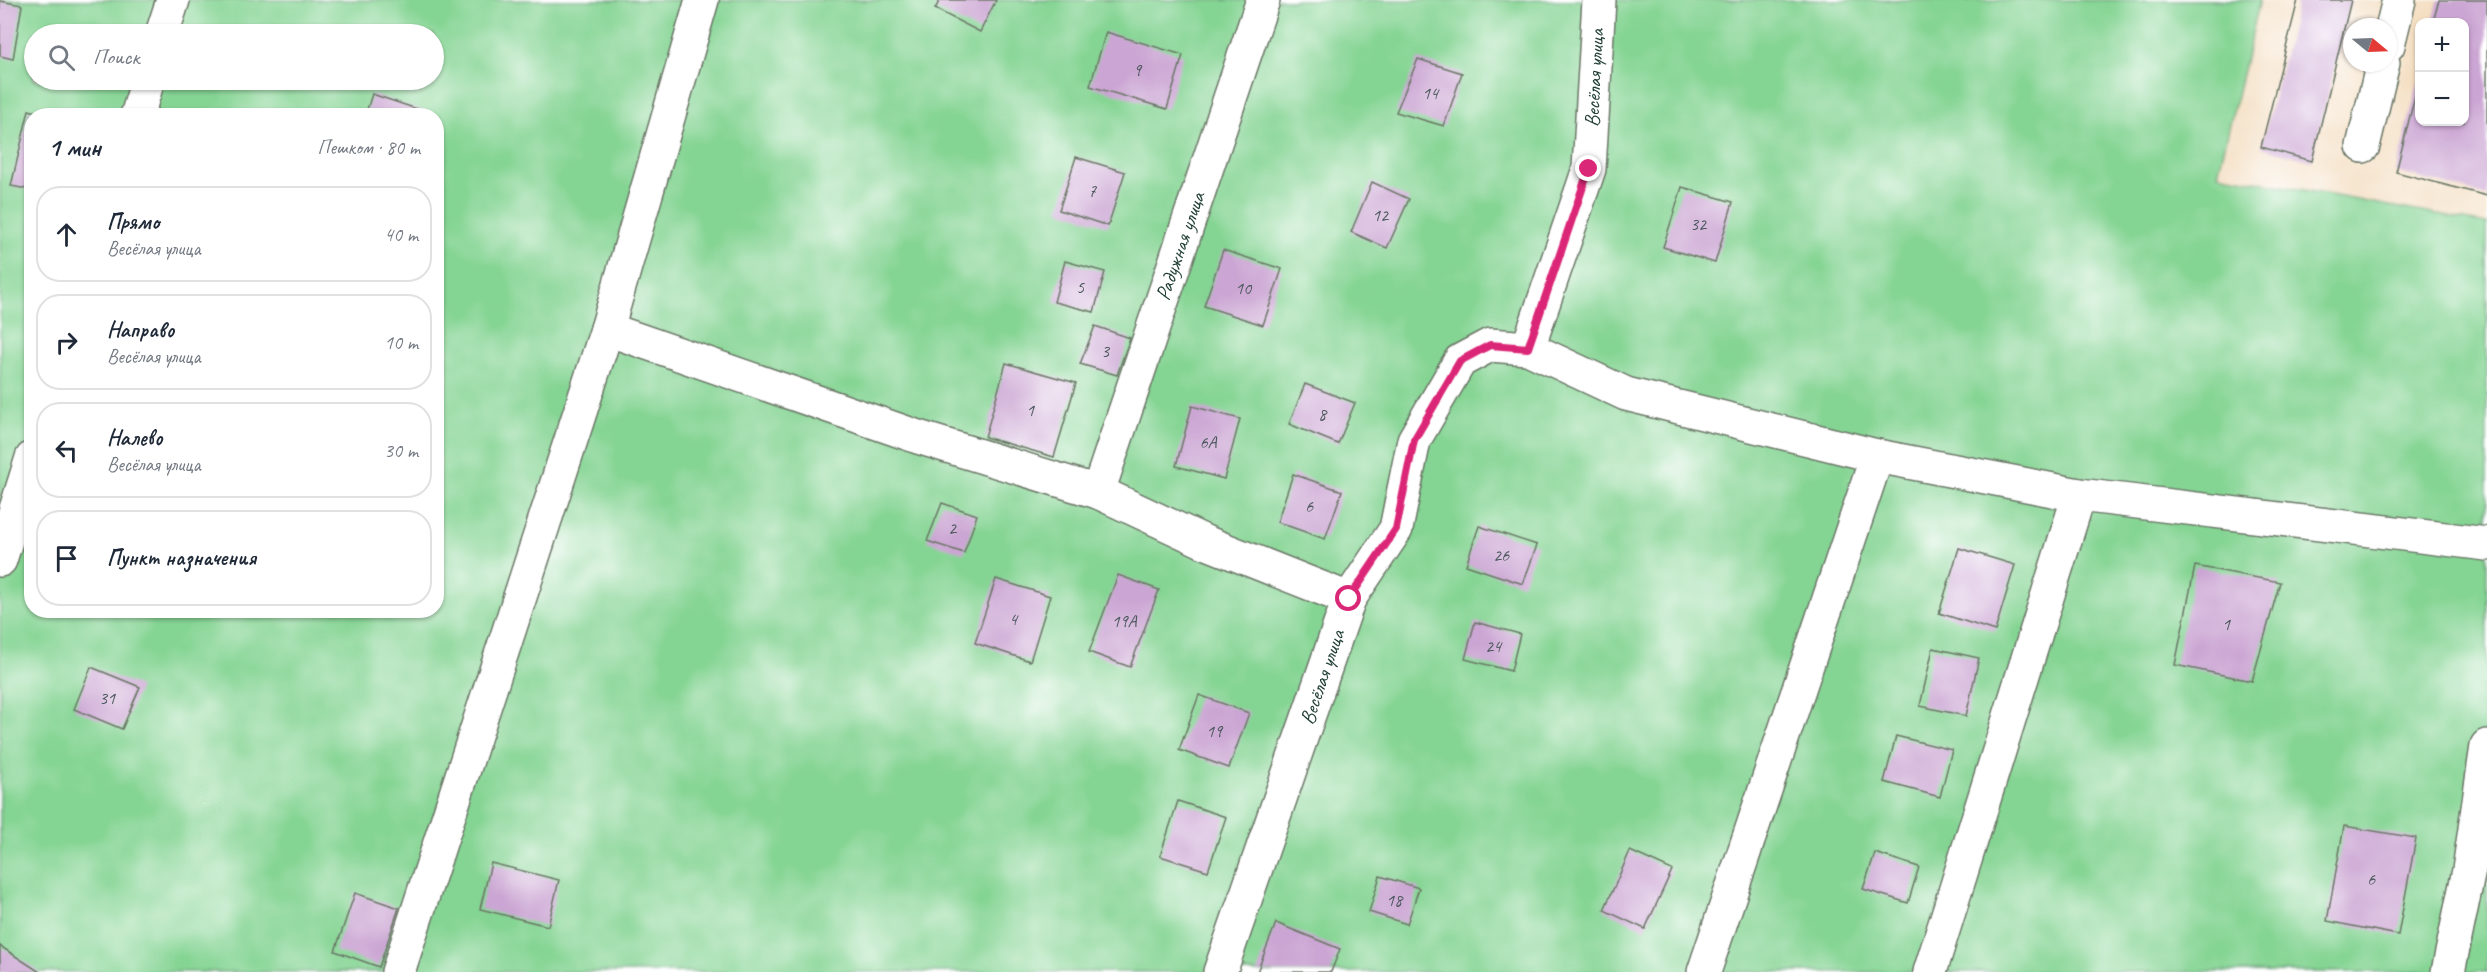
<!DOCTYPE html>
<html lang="ru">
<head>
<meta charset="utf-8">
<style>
  :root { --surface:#fff; --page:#f2f2f3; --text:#1f2937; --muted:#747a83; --line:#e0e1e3 }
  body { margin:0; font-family:Caveat,sans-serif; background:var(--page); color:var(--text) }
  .controls { position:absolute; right:18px; top:18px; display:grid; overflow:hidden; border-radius:12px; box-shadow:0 2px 4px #0004 }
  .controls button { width:54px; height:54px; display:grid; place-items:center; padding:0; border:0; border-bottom:2px solid var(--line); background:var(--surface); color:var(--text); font:30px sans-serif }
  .compass { position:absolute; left:2343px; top:18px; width:54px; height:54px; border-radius:50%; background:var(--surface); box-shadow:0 2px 4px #0004; rotate:109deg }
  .stop { position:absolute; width:18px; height:18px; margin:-14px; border:4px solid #db2777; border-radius:50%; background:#fff }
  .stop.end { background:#db2777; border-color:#fff; box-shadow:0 2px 6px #0008 }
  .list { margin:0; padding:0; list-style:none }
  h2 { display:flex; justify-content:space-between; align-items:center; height:78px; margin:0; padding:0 24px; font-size:26px }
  h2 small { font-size:20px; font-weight:400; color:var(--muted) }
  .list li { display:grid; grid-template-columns:39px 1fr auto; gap:18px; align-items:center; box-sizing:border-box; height:96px; margin:0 12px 12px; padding:0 12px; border:2px solid var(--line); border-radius:24px }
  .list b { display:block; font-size:22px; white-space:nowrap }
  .list p { margin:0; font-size:20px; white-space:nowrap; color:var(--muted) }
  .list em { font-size:20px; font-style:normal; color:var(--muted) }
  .icon { flex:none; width:33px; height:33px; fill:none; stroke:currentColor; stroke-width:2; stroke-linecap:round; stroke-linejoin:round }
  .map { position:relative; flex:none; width:2487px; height:972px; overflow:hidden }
  .search { position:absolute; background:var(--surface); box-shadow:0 2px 4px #0004; left:24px; top:24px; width:420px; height:66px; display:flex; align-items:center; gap:15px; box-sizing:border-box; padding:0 21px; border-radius:33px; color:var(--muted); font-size:22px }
  .panel { position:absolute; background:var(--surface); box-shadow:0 2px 4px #0004; left:24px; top:108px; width:420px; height:510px; border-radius:24px }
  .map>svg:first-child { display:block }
  .green { fill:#84d493; stroke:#528864; stroke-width:1.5; fill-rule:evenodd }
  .building { fill:#cba5d3 }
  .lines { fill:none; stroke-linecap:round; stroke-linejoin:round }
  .minor-casing { stroke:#6a7666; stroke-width:36 }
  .minor { stroke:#fff; stroke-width:33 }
  .route { stroke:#db2777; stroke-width:8 }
  .labels { text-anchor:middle; stroke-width:4.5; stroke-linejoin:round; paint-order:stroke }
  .number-label { font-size:18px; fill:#4a575c }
  .street-label { font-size:21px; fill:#1f3d34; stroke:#fff }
</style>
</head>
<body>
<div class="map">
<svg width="2487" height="972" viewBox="0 0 2487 972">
  <rect width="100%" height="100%" fill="#fff"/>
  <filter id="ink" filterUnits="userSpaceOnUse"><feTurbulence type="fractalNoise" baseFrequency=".0167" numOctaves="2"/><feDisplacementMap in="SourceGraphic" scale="12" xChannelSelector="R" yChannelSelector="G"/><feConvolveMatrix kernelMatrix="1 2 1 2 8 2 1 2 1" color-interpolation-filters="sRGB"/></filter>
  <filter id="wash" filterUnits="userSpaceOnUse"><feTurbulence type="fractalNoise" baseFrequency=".008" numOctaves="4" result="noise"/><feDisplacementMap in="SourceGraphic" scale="24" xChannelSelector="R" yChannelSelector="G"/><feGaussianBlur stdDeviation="1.35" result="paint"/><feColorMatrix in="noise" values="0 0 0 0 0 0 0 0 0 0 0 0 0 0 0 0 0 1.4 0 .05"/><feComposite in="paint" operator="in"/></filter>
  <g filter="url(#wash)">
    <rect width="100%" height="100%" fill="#f4dfc3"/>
    <path class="green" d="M 0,0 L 2260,0 L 2218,174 L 2487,224 L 2487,972 L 0,972 ZM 34,34 L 434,34 L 434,80 L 34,80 ZM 32,116 L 436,116 L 436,610 L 32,610 Z"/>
    <g id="blocks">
      <g class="building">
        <path d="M 940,0 L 996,0 L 980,32 L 935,9 Z"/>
        <path d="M 2298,0 L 2351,0 L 2312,161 L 2261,147 Z"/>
        <path d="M 2439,0 L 2487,0 L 2487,196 L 2396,172 L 2419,80 L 2420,122 L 2464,122 L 2464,22 L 2433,22 Z"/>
        <path d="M 0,1 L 22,5 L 13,59 L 0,56 Z"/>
        <path d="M 1106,32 L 1183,55 L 1167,109 L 1090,86 Z"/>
        <path d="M 1418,59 L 1462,73 L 1444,126 L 1396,112 Z"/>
        <path d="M 372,94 L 429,113 L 428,116 L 365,116 Z"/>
        <path d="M 29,110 L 48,115 L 32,116 L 32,190 L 11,186 Z"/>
        <path d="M 1076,157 L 1125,172 L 1108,226 L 1059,210 Z"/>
        <path d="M 1372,182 L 1409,199 L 1387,248 L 1351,232 Z"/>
        <path d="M 1682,187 L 1733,202 L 1715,263 L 1663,247 Z"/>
        <path d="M 1223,250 L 1282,269 L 1263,325 L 1204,306 Z"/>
        <path d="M 1065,261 L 1105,272 L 1094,312 L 1054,302 Z"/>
        <path d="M 1095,326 L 1130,338 L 1117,375 L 1080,364 Z"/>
        <path d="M 1006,363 L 1076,383 L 1054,457 L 985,437 Z"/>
        <path d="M 1305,384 L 1355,403 L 1338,444 L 1289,424 Z"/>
        <path d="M 1192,406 L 1240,419 L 1224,479 L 1176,466 Z"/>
        <path d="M 1293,474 L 1342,491 L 1325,539 L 1277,522 Z"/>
        <path d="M 942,503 L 977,515 L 964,553 L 927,541 Z"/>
        <path d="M 1479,526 L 1537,545 L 1523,584 L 1466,565 Z"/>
        <path d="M 1959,548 L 2015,565 L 1995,631 L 1939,613 Z"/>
        <path d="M 2195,566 L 2280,582 L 2252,681 L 2175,665 Z"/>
        <path d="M 1118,575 L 1159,590 L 1130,667 L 1089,652 Z"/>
        <path d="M 996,579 L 1050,596 L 1030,661 L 975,643 Z"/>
        <path d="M 1475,622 L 1520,634 L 1511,671 L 1465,659 Z"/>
        <path d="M 1933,648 L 1979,658 L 1966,716 L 1920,706 Z"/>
        <path d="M 91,667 L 140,687 L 122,729 L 74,709 Z"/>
        <path d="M 1199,695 L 1249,713 L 1229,768 L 1179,750 Z"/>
        <path d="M 1896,736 L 1952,750 L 1940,797 L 1884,782 Z"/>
        <path d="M 1178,801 L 1226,817 L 1208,871 L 1160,856 Z"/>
        <path d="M 2344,826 L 2416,838 L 2398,935 L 2327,921 Z"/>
        <path d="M 1630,851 L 1672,870 L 1645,929 L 1604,910 Z"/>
        <path d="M 1875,853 L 1919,867 L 1908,903 L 1863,889 Z"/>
        <path d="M 491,863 L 559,880 L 548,926 L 480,909 Z"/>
        <path d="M 1380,876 L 1419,888 L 1407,924 L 1369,912 Z"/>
        <path d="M 355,893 L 399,908 L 379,967 L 335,951 Z"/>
        <path d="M 1276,923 L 1340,949 L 1331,972 L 1257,972 Z"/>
        <path d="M 0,946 L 40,972 L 0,972 Z"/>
      </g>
    </g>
  </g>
  <g filter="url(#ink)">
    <use href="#blocks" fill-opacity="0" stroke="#6a7666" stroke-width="1.5"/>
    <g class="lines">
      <g class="minor-casing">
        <g id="minor">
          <path d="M 162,34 L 173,0"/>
          <path d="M 2388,45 L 2399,0"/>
          <path d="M 137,116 L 148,80"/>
          <path d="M 2363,146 L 2383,63"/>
          <path d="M 607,329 L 918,437 L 1098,492 L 1205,542 L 1349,599"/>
          <path d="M 1528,348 L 1589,169 L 1599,0"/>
          <path d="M 1098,492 L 1263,0"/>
          <path d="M 0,560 L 32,458"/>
          <path d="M 398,972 L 607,329 L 702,0"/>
          <path d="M 1220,972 L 1349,599 L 1396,529 L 1414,440 L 1460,361 L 1490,345 L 1528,348 L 1626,394 L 1877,456 L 2079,495 L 2487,544"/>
          <path d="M 1704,972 L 1877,456"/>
          <path d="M 1930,972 L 2079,495"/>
          <path d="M 2448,972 L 2469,870 L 2487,746"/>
        </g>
      </g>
      <use href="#minor" class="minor"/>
    </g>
  </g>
  <g class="lines" filter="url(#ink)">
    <path class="route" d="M 1349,599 L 1396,529 L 1414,440 L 1460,361 L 1490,345 L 1528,348 L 1589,169"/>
  </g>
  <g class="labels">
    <g class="number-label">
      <text x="1137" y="76">9</text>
      <text x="1430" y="99">14</text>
      <text x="1092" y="197">7</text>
      <text x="1380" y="221">12</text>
      <text x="1698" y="230">32</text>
      <text x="1080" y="293">5</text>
      <text x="1243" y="294">10</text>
      <text x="1105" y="357">3</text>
      <text x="1030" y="416">1</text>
      <text x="1322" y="420">8</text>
      <text x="1208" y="448">6А</text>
      <text x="1309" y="512">6</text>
      <text x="952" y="534">2</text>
      <text x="1501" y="561">26</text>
      <text x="1013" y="625">4</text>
      <text x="1124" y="627">19А</text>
      <text x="2226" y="630">1</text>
      <text x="1493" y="652">24</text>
      <text x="107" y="704">31</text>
      <text x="1214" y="737">19</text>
      <text x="2371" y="885">6</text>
      <text x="1394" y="906">18</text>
    </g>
    <g class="street-label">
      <text transform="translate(1594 78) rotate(-87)" y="7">Весёлая улица</text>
      <text transform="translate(1180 246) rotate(-71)" y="7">Радужная улица</text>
      <text transform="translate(1322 677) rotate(-71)" y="7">Весёлая улица</text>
    </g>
  </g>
</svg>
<div class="controls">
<button>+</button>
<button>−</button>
</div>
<svg class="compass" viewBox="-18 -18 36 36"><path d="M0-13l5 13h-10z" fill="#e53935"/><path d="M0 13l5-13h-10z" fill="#747a83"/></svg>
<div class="stop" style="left:1349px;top:599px"></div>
<div class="stop end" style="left:1589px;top:169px"></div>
<div class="search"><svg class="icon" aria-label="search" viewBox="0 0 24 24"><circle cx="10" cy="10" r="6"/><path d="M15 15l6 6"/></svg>Поиск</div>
<section class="panel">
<h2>1 мин<small>Пешком · 80 m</small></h2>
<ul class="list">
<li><svg class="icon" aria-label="ahead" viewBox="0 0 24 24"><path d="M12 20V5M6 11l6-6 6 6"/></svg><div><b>Прямо</b><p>Весёлая улица</p></div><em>40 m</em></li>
<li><svg class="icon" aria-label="right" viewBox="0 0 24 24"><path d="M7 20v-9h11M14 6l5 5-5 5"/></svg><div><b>Направо</b><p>Весёлая улица</p></div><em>10 m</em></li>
<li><svg class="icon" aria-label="left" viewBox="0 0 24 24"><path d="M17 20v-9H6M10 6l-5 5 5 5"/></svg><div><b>Налево</b><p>Весёлая улица</p></div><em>30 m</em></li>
<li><svg class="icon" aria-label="arrive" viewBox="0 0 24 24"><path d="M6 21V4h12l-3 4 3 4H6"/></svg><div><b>Пункт назначения</b></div></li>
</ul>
</section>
</div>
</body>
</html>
